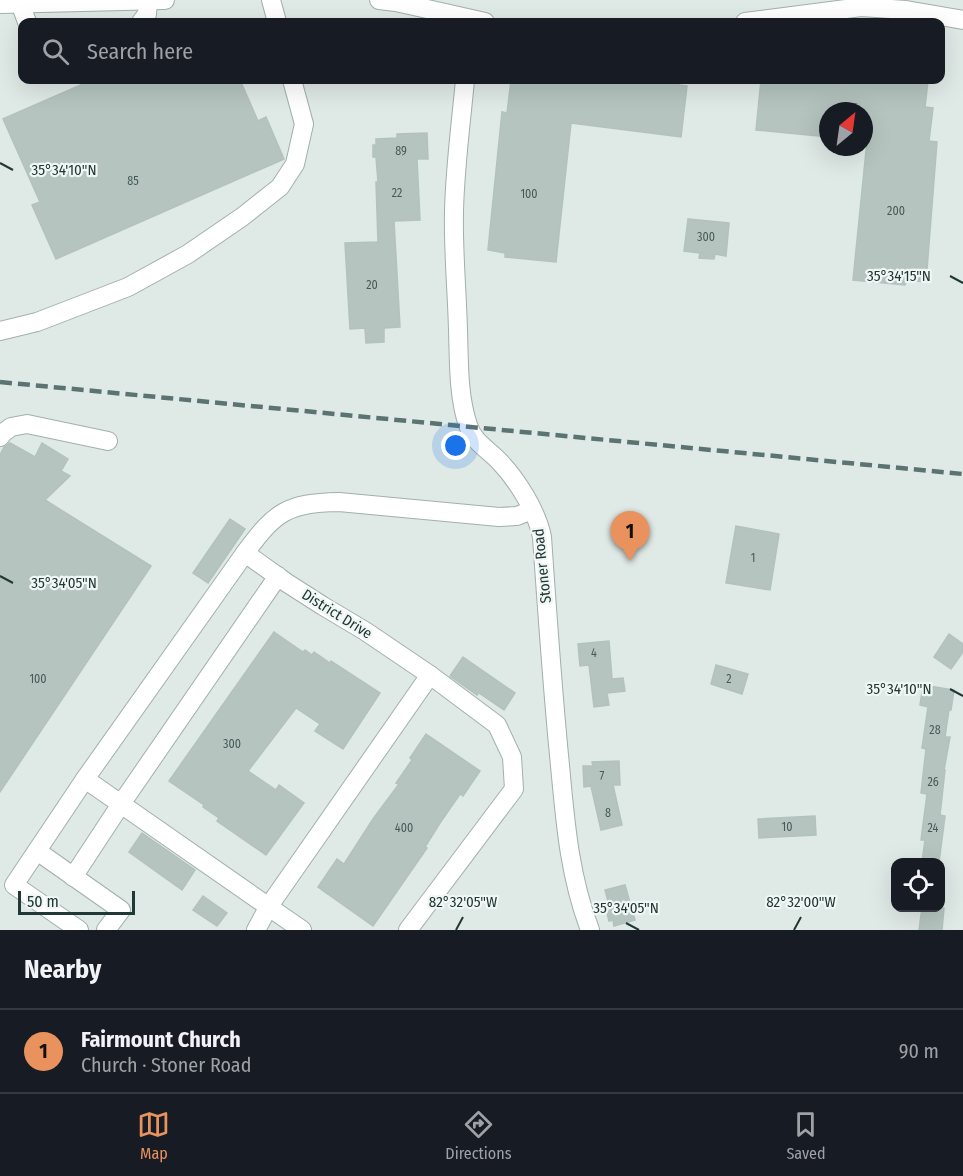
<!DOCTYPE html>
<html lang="en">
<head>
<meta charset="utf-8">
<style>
  :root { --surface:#171b24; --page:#20242c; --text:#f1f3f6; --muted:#9ea1a6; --line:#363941; --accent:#e9925e }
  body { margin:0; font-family:"Fira Sans Condensed",sans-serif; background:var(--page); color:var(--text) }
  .controls { position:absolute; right:18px; bottom:18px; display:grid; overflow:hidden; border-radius:12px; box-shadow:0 6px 24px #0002 }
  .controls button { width:54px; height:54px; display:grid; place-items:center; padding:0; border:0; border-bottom:2px solid var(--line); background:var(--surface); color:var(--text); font:30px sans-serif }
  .compass { position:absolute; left:819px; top:102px; width:54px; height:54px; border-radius:50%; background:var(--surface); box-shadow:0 6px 24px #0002; rotate:29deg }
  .scale { position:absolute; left:18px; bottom:15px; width:117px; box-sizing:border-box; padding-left:6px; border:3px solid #213835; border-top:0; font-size:16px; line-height:21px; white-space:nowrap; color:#213835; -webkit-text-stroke:4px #eff6f4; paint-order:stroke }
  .you { position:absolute; left:456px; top:446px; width:21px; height:21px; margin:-15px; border:4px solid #fff; border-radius:50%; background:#1a73e8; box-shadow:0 0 0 9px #1a73e833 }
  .badge { display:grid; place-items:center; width:39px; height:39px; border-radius:50%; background:var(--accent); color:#111; font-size:20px; font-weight:700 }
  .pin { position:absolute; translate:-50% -50px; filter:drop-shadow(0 2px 3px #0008) }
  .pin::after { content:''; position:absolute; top:32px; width:21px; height:18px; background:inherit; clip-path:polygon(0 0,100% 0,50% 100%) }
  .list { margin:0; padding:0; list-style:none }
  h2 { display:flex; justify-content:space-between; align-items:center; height:78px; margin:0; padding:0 24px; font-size:26px }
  h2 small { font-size:20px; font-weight:400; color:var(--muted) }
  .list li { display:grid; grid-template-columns:39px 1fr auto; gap:18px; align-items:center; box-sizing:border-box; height:84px; padding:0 24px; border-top:2px solid var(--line) }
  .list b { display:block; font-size:22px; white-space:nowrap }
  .list p { margin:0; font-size:20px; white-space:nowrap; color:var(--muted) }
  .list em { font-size:20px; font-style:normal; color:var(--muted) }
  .icon { flex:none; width:33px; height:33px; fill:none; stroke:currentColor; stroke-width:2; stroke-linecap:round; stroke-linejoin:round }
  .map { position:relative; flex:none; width:963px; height:930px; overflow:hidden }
  .search { position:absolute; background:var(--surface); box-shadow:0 6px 24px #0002; left:18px; right:18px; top:18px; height:66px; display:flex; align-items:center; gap:15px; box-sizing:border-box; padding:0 21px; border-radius:12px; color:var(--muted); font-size:22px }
  .sheet { height:162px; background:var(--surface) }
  nav { display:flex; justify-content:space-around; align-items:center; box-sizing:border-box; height:84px; border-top:2px solid var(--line); background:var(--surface); font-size:16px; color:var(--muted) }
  nav a { display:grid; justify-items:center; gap:3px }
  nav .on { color:var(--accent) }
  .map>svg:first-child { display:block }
  .building { fill:#b5c4bf; stroke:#b2c2be; stroke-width:1.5 }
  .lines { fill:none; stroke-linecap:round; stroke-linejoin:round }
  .minor-casing { stroke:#a2b0ad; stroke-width:20 }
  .minor { stroke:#fff; stroke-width:18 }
  .rail { stroke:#5b7471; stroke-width:4.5; stroke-dasharray:12 6; stroke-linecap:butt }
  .ticks { fill:none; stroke:#213835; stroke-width:2 }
  .labels { text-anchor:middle; stroke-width:4.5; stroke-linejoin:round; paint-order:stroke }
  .number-label { font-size:12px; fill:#465b58 }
  .street-label { font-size:15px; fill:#213835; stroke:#eff6f4 }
  .ticks-label { font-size:15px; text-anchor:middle; fill:#213835; stroke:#eff6f4; stroke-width:4.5; stroke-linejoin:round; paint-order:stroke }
</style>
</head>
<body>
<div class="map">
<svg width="963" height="930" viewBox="0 0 963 930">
  <rect width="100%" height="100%" fill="#dfe9e6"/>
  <g class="building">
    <path d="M 92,80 L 240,80 L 258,121 L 266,117 L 284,159 L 56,259 L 32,205 L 40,202 L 3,119 Z"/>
    <path d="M 511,80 L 680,80 L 679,85 L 687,86 L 681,137 L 571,123 L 556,262 L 505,257 L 505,253 L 488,250 L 502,112 L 507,113 Z"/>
    <path d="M 761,80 L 902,80 L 928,81 L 925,107 L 933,108 L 929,141 L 937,142 L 926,282 L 907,280 L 905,285 L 853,280 L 867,141 L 864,140 L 864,111 L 828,111 L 828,137 L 756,130 Z"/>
    <path d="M 427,133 L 428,159 L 417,159 L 420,220 L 394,221 L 400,327 L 384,328 L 384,342 L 366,343 L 365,328 L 350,329 L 345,243 L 378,242 L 376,182 L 378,182 L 376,157 L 373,157 L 373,145 L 376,145 L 376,139 L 397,138 L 397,134 Z"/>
    <path d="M 688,219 L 729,223 L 726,256 L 715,254 L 714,259 L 699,258 L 700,253 L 684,251 Z"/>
    <path d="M 10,443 L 35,457 L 42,443 L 68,459 L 61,471 L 70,476 L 45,500 L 151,566 L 0,792 L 0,455 L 4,447 Z"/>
    <path d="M 230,519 L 245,529 L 208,583 L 193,573 Z"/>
    <path d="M 736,526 L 779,534 L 770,590 L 726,583 Z"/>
    <path d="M 274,632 L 303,652 L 305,650 L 312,655 L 314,652 L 330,663 L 331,661 L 380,693 L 343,749 L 315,731 L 320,724 L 296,708 L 248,771 L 276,790 L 279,785 L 304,803 L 266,855 L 217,821 L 219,818 L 203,807 L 204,805 L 169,781 Z"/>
    <path d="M 949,634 L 963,644 L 963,652 L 951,669 L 934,657 Z"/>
    <path d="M 609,641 L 612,679 L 623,678 L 625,691 L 607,693 L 609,705 L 594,707 L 589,665 L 580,666 L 578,644 Z"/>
    <path d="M 463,657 L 515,693 L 504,710 L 479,693 L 477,695 L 450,676 Z"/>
    <path d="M 716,665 L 748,674 L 742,694 L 711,684 Z"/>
    <path d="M 923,685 L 954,690 L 951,710 L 949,710 L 945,737 L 950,737 L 944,770 L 945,770 L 940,815 L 945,816 L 939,862 L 922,862 L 925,840 L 921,840 L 927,794 L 921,793 L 926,749 L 922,748 L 928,707 L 920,705 Z"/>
    <path d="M 426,734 L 480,771 L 463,796 L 460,794 L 440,823 L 425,847 L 427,848 L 373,926 L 318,887 L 337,859 L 344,864 L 373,819 L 399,784 L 396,783 L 412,760 L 410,758 Z"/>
    <path d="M 619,761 L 620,785 L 613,785 L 622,825 L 601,830 L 591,786 L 584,787 L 583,766 L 593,766 L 592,762 Z"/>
    <path d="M 815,816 L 816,835 L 759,838 L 758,819 Z"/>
    <path d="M 142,833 L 195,870 L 182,890 L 129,852 Z"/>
    <path d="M 625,885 L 635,920 L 614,926 L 613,920 L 609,921 L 606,909 L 610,908 L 605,890 Z"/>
    <path d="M 203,896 L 227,913 L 217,926 L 193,910 Z"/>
    <path d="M 922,908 L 944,908 L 942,930 L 919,930 Z"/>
  </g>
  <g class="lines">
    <g class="minor-casing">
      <g id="minor">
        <path d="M 271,0 L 277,22"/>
        <path d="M 379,0 L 396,2 L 485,22"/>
        <path d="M 20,3 L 27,22"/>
        <path d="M 0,4 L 165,0"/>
        <path d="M 141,22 L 147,14 L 148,0"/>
        <path d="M 745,22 L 861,7 L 906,10 L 963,20"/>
        <path d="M 465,80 C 461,123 455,167 454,211 C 453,251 457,290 458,330 C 459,360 458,396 468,425 C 473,442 488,449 500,462 C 518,481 537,512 542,537 C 547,610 552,683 559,755 C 565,817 568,872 590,930"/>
        <path d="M 0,331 L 37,322 L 128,287 L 188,254 L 242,217 L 280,187 L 295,164 L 304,124 L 292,80"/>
        <path d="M 0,437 L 3,433 L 11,427 L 27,424 L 108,441"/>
        <path d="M 245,553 L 287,583 L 323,606 L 365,631 L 430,675 L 269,906 L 256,930"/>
        <path d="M 37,851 L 121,910 L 106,930"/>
        <path d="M 73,877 L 121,804 L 278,576"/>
        <path d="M 79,930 L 14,885 L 85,779"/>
        <path d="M 302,930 L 85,779 L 245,553 C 275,512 287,503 339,502 L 499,517 L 517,516 L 532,510"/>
        <path d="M 408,930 L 514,789 L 512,757 L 497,725 L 430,675"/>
      </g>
    </g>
    <use href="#minor" class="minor"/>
    <path class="rail" d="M 0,382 L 963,474"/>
  </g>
  <path class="ticks" d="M 0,163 L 13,170M 950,276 L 963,283M 0,576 L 13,583M 950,689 L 963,696M 626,923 L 639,930M 456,930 L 463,917M 794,930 L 801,917"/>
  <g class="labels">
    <g class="number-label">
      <text x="401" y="155">89</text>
      <text x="133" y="185">85</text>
      <text x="397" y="197">22</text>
      <text x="529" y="198">100</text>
      <text x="896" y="215">200</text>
      <text x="706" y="241">300</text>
      <text x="372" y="289">20</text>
      <text x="753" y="562">1</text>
      <text x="594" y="657">4</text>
      <text x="38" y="683">100</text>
      <text x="729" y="683">2</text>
      <text x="935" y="734">28</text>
      <text x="232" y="748">300</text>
      <text x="602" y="780">7</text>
      <text x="933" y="786">26</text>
      <text x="608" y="817">8</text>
      <text x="787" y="831">10</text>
      <text x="404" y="832">400</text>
      <text x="933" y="832">24</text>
    </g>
    <g class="street-label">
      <text transform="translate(542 566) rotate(-96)" y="5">Stoner Road</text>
      <text transform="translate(337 614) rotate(32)" y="5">District Drive</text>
    </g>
  </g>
  <g class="ticks-label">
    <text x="64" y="175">35°34'10"N</text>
    <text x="899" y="281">35°34'15"N</text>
    <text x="64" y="588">35°34'05"N</text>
    <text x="899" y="694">35°34'10"N</text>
    <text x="463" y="907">82°32'05"W</text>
    <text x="801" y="907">82°32'00"W</text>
    <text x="626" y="913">35°34'05"N</text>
  </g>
</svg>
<div class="controls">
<button><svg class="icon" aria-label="locate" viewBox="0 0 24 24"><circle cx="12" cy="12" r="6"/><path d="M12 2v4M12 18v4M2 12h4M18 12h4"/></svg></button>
</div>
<svg class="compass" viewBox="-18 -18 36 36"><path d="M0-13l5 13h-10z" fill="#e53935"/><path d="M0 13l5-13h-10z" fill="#9ea1a6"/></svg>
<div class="scale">50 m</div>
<div class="you"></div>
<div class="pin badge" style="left:630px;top:561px">1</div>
<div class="search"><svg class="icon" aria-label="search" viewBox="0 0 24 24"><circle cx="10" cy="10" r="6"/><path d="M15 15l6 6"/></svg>Search here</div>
</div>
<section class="sheet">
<h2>Nearby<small></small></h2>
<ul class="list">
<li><span class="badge">1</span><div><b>Fairmount Church</b><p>Church · Stoner Road</p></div><em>90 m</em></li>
</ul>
</section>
<nav>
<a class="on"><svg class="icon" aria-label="map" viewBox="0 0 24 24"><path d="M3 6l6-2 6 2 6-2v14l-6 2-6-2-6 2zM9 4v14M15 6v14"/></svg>Map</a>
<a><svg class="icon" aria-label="directions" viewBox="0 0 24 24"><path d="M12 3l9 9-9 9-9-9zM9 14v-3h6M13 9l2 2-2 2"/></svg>Directions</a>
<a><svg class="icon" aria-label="saved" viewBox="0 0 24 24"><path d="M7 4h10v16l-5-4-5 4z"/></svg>Saved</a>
</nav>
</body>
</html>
